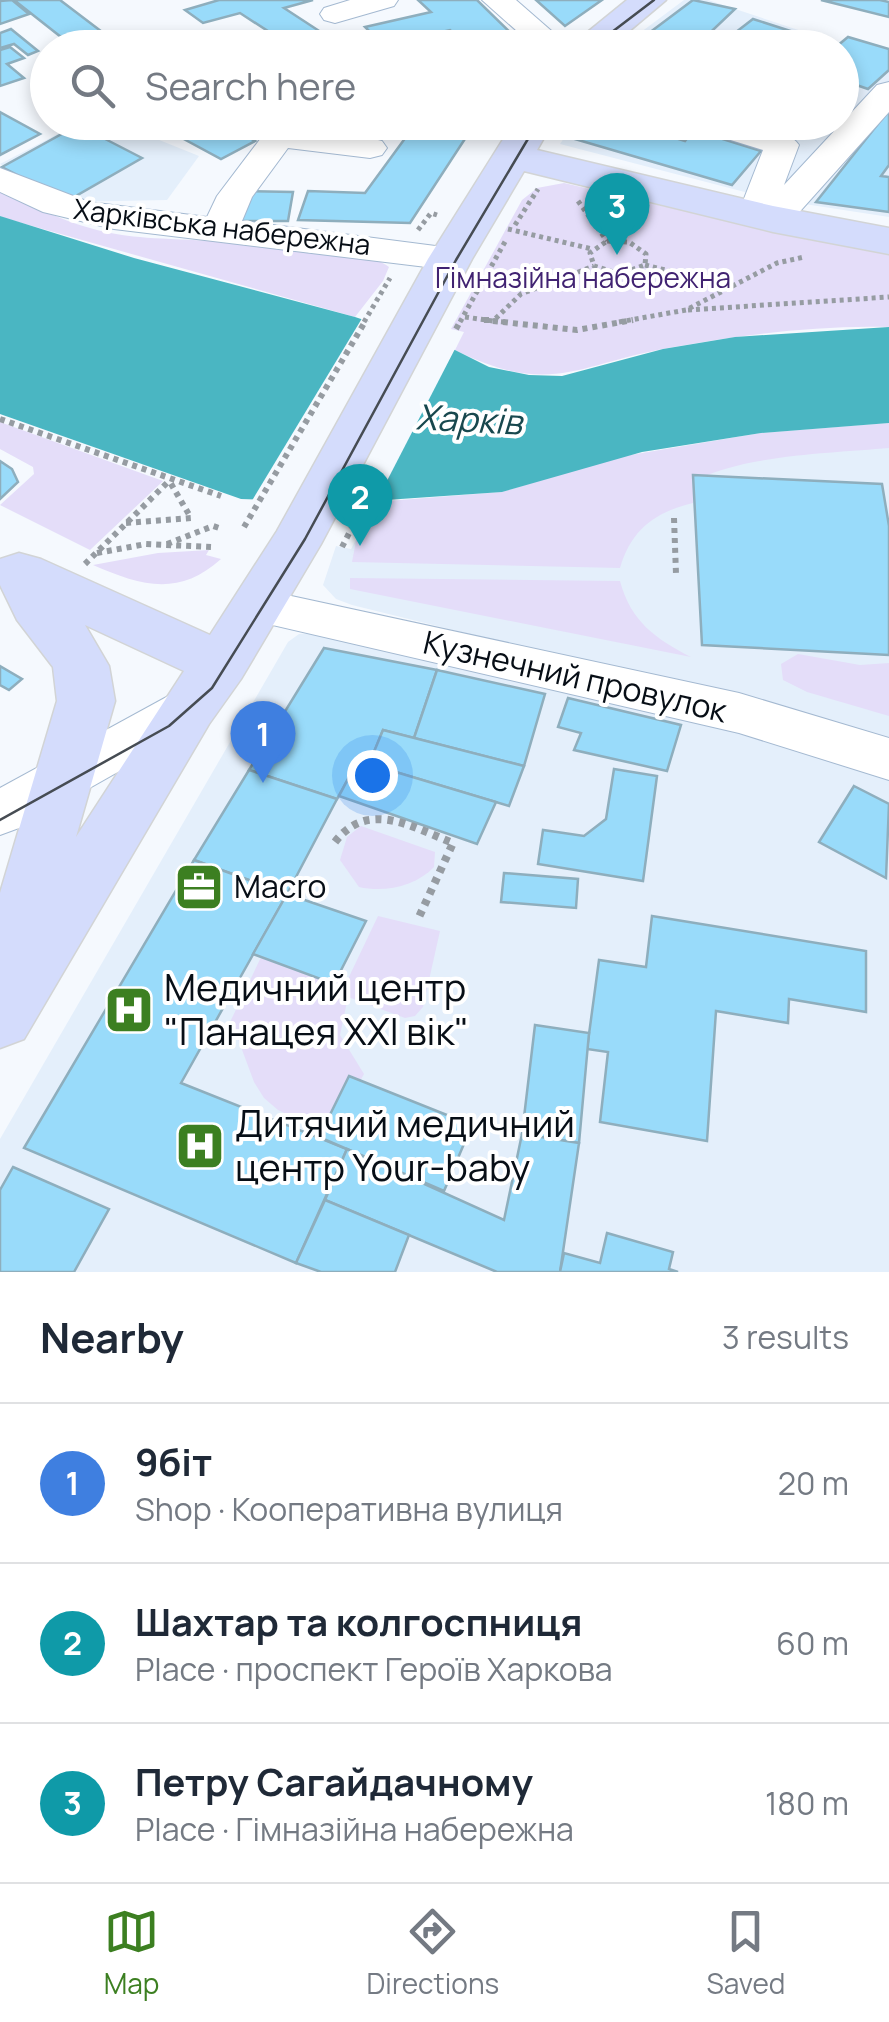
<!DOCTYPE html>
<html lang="en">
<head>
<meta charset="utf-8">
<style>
  :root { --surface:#fff; --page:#f2f2f3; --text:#1f2937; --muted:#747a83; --line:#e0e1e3; --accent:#3c7f21 }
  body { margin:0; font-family:Manrope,sans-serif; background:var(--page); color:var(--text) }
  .you { position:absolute; left:372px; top:775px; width:35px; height:35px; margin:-25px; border:8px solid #fff; border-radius:50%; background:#1a73e8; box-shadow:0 0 0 15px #1a73e833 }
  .badge { display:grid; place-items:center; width:65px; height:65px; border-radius:50%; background:var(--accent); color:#fff; font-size:32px; font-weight:700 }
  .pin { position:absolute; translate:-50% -82px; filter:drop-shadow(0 2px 5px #0008) }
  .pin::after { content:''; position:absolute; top:52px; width:35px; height:30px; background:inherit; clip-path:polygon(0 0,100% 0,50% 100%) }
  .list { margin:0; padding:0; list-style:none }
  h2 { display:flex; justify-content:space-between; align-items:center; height:130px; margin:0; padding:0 40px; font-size:42px }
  h2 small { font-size:32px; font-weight:400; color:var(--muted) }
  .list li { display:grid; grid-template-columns:65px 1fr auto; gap:30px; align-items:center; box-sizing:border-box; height:160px; padding:0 40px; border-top:2px solid var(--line) }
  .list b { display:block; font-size:38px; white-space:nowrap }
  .list p { margin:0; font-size:32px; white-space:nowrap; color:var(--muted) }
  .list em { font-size:32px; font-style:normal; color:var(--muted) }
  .icon { flex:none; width:55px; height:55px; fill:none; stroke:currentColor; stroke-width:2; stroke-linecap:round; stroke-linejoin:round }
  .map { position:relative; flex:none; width:889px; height:1272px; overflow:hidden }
  .search { position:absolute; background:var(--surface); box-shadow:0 5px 15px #0003; left:30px; right:30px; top:30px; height:110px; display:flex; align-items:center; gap:25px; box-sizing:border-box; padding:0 35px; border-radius:55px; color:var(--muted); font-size:38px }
  .sheet { height:610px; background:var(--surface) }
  nav { display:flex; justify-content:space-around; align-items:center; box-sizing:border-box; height:140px; border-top:2px solid var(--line); background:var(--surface); font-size:28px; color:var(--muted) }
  nav a { display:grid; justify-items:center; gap:5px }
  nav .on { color:var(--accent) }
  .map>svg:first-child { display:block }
  .built { fill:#e4effb }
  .green { fill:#e4ddf9 }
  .water { fill:#4ab6c2 }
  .pier { fill:#f5f9fe }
  .building { fill:#99dbfa; stroke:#8eaebd; stroke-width:2.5 }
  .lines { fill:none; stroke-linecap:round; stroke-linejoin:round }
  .minor-casing { stroke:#a4b9d1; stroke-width:2 }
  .major-casing { stroke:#d2d4d5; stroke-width:3 }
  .path-far2 { stroke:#969ca2; stroke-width:5; stroke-dasharray:4 4; stroke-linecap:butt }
  .path-far1 { stroke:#969ca2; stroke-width:6; stroke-dasharray:5 5; stroke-linecap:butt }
  .path { stroke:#969ca2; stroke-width:8; stroke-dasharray:6 6; stroke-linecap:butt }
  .minor { fill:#fff; fill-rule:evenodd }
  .major { fill:#d4dcfc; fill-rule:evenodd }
  .tram { stroke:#464c53; stroke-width:2.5 }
  .labels { text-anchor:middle; stroke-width:8; stroke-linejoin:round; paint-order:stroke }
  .far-street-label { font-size:28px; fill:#070e16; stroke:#fff }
  .far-park-label { font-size:28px; fill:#412372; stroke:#fff }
  .street-label { font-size:32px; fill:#070e16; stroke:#fff }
  .poi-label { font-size:32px; fill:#070e16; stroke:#fff; text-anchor:start }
  .water-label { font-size:35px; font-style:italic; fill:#18484e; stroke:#fff }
  .near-poi-label { font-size:38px; fill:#070e16; stroke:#fff; text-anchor:start }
</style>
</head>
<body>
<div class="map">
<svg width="889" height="1272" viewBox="0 0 889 1272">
  <rect width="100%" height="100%" fill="#f5f9fe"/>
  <g class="built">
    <path d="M 684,0 L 708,0 L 889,60 L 889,217 L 772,199 L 560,144 L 574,123 L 842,122 L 842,48 L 621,47 Z"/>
    <path d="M 81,122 L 117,123 L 199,156 L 167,200 L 67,202 L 0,164 Z"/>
    <path d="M 889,423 L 889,742 L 874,734 L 352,605 L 336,599 L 323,585 L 336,546 L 351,549 L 376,502 L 502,492 L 613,458 L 761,433 Z"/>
    <path d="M 312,633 L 848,756 L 889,778 L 889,1272 L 0,1272 L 0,1139 L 288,642 L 299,634 Z"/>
  </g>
  <g class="green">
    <path d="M 564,183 L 809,240 L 889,252 L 889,327 C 816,325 741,335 668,348 C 575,365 551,397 455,350 L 464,332 L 451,329 L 522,200 L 537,188 Z"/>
    <path d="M 0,189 C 40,210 76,228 122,235 C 179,244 351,237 389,267 L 383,281 L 355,317 L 4,218 L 0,216 Z"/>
    <path d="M 0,422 L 163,481 L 90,550 L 0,505 L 34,474 L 33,467 L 0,449 Z"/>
    <path d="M 889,423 L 889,448 C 834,453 740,455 693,482 L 693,503 C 655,512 631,530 620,568 L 352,562 L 356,541 L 376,502 L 502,492 L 613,458 L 761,433 Z"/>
    <path d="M 209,550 L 206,555 L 221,559 C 179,597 141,586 93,565 L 158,553 Z"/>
    <path d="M 350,578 L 620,581 C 631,622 656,639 691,657 L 350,589 Z"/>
    <path d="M 798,654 L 860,665 L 889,663 L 889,716 L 807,692 L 783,680 L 781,664 Z"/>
    <path d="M 361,826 L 435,852 L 434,867 C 416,886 385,893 359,887 L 340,860 L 347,837 Z"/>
    <path d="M 378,916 L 440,931 L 423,1007 L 415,1016 L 405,1018 L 348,997 L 340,1035 L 364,1074 L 343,1111 L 314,1124 L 301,1121 L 278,1110 L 264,1098 L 254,1082 L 231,1020 L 263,953 L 340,962 L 347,981 Z"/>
  </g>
  <path class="water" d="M 0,216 L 134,258 L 355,317 L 455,350 L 489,367 L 529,375 L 562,376 L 663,349 L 735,337 L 889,327 L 889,423 L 761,433 L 642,452 L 502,492 L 357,502 L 241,499 L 0,414 Z"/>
  <path class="pier" d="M 364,315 L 457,345 L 374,506 L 250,504 Z"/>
  <g class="building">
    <path d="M 12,0 L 29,14 L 0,24 L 0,1 Z"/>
    <path d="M 14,0 L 60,0 L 110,38 L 75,48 Z"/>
    <path d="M 219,0 L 313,0 L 284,8 L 333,40 L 316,48 L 246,48 L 261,40 L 268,43 L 280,39 L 240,13 L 203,23 L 185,10 Z"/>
    <path d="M 418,0 L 477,0 L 521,43 L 520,48 L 471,48 L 450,30 L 383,45 L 365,27 L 431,12 Z"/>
    <path d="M 536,0 L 602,0 L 565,26 Z"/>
    <path d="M 693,0 L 735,9 L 694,48 L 629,48 Z"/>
    <path d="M 821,0 L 880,0 L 889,2 L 889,17 Z"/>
    <path d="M 753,19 L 837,46 L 848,37 L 889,49 L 889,70 L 868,89 L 842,80 L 842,48 L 761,48 L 740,41 L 747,36 L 736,32 Z"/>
    <path d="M 11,29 L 38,51 L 28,55 L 14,44 L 0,48 L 0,33 Z"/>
    <path d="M 10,47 L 24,58 L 7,64 L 24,78 L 0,86 L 0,50 Z"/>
    <path d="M 889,110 L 889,165 L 881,176 L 889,177 L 889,212 L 816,202 Z"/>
    <path d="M 0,112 L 40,134 L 0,155 Z"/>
    <path d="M 211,122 L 221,122 L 255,141 L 221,159 L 182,138 Z"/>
    <path d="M 294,122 L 342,122 L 333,134 L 292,125 Z"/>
    <path d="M 417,122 L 476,122 L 410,223 L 298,220 L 308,191 L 365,193 Z"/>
    <path d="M 578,122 L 640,122 L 637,126 L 685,141 L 694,130 L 761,151 L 732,185 L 568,137 Z"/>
    <path d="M 78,125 L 142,158 L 67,201 L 2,167 Z"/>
    <path d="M 247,191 L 293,192 L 288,221 L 241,221 Z"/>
    <path d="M 0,461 L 12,469 L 18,482 L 0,499 Z"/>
    <path d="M 693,475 L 882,484 L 889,526 L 889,655 L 702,645 Z"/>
    <path d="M 324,648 L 437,670 L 414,738 L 383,730 L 367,769 L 355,766 L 337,799 L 249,770 Z"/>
    <path d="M 0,666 L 22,679 L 9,690 L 0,685 Z"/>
    <path d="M 437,670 L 545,694 L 524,766 L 414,738 Z"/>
    <path d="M 568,698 L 681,725 L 667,771 L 574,750 L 581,733 L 558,727 Z"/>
    <path d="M 383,730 L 524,766 L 509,806 L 369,764 Z"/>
    <path d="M 369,764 L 496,802 L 477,844 L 339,796 L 355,766 L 367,769 Z"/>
    <path d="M 614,769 L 657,776 L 643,881 L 538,864 L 543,830 L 584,836 L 606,819 Z"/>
    <path d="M 249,770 L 337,799 L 287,894 L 194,860 Z"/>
    <path d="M 854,786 L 889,804 L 886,878 L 819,842 Z"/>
    <path d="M 194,860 L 287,894 L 181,1083 L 347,1149 L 296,1263 L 24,1148 Z"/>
    <path d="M 504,873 L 578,879 L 576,908 L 501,902 Z"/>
    <path d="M 287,894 L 366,921 L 334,984 L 253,954 Z"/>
    <path d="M 652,916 L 866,951 L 866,1012 L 789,999 L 788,1023 L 716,1011 L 707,1141 L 600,1122 L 608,1052 L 587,1049 L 599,960 L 646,967 Z"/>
    <path d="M 535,1025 L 589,1033 L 579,1143 L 522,1134 Z"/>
    <path d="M 349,1076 L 472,1125 L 444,1191 L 319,1137 Z"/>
    <path d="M 522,1134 L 579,1143 L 560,1272 L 497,1272 L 325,1200 L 347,1149 L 504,1220 Z"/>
    <path d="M 13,1167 L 109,1209 L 74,1272 L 0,1272 L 0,1190 Z"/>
    <path d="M 325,1200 L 409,1235 L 395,1272 L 321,1272 L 296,1263 Z"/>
    <path d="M 607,1233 L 673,1252 L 669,1269 L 678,1272 L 560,1272 L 564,1253 L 600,1263 Z"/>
  </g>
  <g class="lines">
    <g class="minor-casing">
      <g id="minor">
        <path d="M 350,0 L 398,0 L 394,6 L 335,23 L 324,20 L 320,14 L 324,8 Z"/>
        <path d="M 482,0 L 516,0 L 571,48 L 536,48 Z"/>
        <path d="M 889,82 L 889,112 L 786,227 C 770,231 748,228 738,214 L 763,150 L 695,129 L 691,122 C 718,122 782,120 799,145 L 784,185 L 877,85 Z"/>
        <path d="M 279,127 L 370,138 L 382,141 L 387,148 L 382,155 L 370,158 L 288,148 L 252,197 L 242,221 L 451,248 L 464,251 L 470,259 L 464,267 L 451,270 L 114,229 L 43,212 L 0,192 L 0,168 L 89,202 L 207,217 L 217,196 L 267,130 Z"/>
        <path d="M 259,589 L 739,693 L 889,738 L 889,780 L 739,733 L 242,618 L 236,606 L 242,594 Z"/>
        <path d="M 189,689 L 206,694 L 214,708 L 206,722 L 19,828 L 0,835 L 0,788 L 172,694 Z"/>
      </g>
    </g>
    <g class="major-casing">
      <g id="major">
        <path d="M 627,0 L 666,0 L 609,48 L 568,48 Z"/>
        <path d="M 514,122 L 553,122 L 537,150 L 773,206 L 889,228 L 889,254 L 773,232 L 524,171 L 472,259 L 321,544 L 241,679 L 209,724 L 24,1039 L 0,1048 L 0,893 L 57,701 L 53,667 L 17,620 L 0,585 L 0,559 L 19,553 L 41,559 L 210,635 L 277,531 L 428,259 ZM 85,625 L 184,671 L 76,837 L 115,701 L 109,666 Z"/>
      </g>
    </g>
    <g class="path-far2">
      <path d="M 578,201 L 607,241"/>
      <path d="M 515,225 L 538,189"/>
      <path d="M 508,229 L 592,249"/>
      <path d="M 418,230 L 431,213 L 437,215"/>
      <path d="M 607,241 L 629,242 L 646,254 L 645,265 L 620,274 L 594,266 L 590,253 Z"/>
      <path d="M 645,265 L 726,285"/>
      <path d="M 688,310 L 889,297"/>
      <path d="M 465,317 L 493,321 L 521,294 L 594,266"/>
      <path d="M 493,321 L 505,322"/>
      <path d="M 364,322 L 390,278"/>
      <path d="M 460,322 L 506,240"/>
      <path d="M 619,322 L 686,310 L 777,263 L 804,257"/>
    </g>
    <g class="path-far1">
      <path d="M 484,320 L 494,320"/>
      <path d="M 493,321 L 577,330 L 633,320"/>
      <path d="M 456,329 L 461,320"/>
      <path d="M 0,419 L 221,496"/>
      <path d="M 674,518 L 676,574"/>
      <path d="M 126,523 L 191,518 L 170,482"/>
      <path d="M 244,527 L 366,320"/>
      <path d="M 167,544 L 213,526 L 222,529"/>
      <path d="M 342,547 L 364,504"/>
      <path d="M 97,553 L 146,544 L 211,547"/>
      <path d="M 85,564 L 169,481"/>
    </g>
    <path class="path" d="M 335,842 C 368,799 412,827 453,843 L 419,917"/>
    <use href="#minor" class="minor"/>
    <use href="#major" class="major"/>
    <g class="tram">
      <path d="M 591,48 L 654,0"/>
      <path d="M 0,820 L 169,726 L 212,688 L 305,539 L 456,260 L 538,122"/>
    </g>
  </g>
  <defs>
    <g id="office-square" transform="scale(2.5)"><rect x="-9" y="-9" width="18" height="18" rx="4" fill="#3c7f21" stroke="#fff"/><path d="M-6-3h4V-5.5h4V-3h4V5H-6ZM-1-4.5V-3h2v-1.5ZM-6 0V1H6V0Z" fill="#fff"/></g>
    <g id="hospital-square" transform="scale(2.5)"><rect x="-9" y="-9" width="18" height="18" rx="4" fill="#3c7f21" stroke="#fff"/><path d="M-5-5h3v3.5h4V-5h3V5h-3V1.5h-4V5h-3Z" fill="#fff"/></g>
  </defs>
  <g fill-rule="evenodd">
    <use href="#office-square" x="199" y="887"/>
    <use href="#hospital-square" x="129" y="1010"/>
    <use href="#hospital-square" x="200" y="1146"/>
  </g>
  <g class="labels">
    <g class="far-street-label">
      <text transform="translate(222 227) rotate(7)" y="10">Харківська набережна</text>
    </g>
    <g class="far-park-label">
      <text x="583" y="288">Гімназійна набережна</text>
    </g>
    <g class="street-label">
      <text transform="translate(575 677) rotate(13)" y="11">Кузнечний провулок</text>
    </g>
    <g class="poi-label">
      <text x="234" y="898">Macro</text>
    </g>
    <g class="water-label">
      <text transform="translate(469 420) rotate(3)" y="12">Харків</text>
    </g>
    <g class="near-poi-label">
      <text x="164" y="1001">Медичний центр<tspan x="164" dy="44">"Панацея XXI вік"</tspan></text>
      <text x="235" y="1137">Дитячий медичний<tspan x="235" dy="44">центр Your-baby</tspan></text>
    </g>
  </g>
</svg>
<div class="you"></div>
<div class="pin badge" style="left:263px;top:783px;background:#3f7fe0">1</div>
<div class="pin badge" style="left:360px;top:546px;background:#0f9aa8">2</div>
<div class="pin badge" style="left:617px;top:255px;background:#0f9aa8">3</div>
<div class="search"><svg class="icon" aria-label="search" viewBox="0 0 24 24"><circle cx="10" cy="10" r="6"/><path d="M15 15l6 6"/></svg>Search here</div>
</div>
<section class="sheet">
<h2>Nearby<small>3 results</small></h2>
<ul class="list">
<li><span class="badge" style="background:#3f7fe0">1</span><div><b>9біт</b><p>Shop · Кооперативна вулиця</p></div><em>20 m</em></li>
<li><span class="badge" style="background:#0f9aa8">2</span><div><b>Шахтар та колгоспниця</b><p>Place · проспект Героїв Харкова</p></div><em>60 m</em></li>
<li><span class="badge" style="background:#0f9aa8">3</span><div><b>Петру Сагайдачному</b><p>Place · Гімназійна набережна</p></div><em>180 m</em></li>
</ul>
</section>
<nav>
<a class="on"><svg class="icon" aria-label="map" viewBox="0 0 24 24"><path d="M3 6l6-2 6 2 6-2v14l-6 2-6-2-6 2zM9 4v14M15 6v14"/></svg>Map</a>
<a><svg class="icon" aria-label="directions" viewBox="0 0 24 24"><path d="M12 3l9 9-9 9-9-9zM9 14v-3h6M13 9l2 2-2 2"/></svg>Directions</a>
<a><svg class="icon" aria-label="saved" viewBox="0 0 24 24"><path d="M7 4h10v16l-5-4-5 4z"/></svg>Saved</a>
</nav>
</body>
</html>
